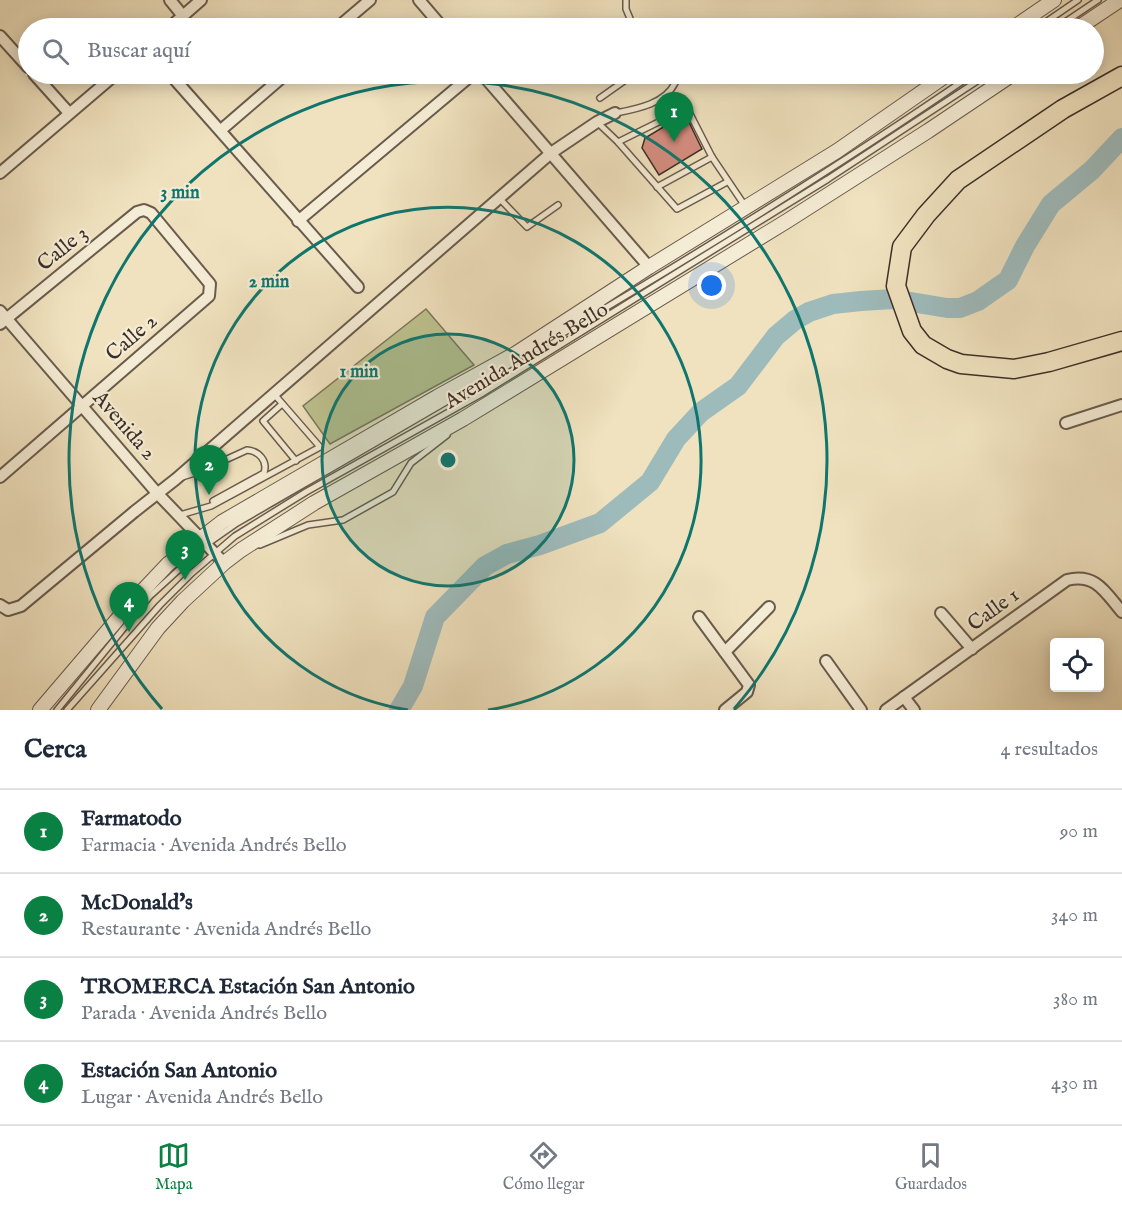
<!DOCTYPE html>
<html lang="es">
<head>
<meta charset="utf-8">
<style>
  :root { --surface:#fff; --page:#f6f6f7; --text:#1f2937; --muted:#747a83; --line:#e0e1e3; --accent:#0b8043 }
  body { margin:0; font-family:"IM FELL English",serif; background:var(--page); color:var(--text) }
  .controls { position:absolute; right:18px; bottom:18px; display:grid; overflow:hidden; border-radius:6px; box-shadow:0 3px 15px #0003 }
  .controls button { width:54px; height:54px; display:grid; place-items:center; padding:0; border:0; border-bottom:2px solid var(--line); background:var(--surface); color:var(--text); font:30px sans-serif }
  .you { position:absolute; left:712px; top:286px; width:21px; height:21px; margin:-15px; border:4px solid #fff; border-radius:50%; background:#1a73e8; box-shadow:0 0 0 9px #1a73e833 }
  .badge { display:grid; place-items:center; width:39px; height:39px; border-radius:50%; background:var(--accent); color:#fff; font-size:20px; font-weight:700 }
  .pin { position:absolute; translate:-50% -50px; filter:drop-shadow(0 2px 3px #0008) }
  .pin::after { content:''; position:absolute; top:32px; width:21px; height:18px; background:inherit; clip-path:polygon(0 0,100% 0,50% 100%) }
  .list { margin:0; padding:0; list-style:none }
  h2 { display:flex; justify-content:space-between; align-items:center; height:78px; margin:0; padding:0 24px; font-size:26px }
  h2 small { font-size:20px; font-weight:400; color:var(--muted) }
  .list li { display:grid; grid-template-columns:39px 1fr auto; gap:18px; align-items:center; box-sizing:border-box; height:84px; padding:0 24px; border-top:2px solid var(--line) }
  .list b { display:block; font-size:22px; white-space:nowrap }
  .list p { margin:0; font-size:20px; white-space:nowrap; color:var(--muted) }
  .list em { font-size:20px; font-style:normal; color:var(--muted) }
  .icon { flex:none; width:33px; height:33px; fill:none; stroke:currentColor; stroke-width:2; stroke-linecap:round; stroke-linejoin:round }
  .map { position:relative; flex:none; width:1122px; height:710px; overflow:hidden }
  .search { position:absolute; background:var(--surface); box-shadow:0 3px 15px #0003; left:18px; right:18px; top:18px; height:66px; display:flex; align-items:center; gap:15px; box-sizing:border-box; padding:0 21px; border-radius:33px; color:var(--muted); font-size:22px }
  .sheet { height:414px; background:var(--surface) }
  nav { display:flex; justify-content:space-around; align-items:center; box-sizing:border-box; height:84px; border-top:2px solid var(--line); background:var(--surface); font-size:16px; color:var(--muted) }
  nav a { display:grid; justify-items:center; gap:3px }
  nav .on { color:var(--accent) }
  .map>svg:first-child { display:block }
  .green { fill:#bdc28f; stroke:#7c785c; stroke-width:1.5 }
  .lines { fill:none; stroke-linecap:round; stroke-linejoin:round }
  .river { stroke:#9ebbbc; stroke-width:20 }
  .building { fill:#d58d80; stroke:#3c2f28; stroke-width:1.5 }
  .service-casing { stroke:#695c4e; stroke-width:8 }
  .minor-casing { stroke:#695c4e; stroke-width:14 }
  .tertiary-casing { stroke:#695c4e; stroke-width:16 }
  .trunk-casing { stroke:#3c2f28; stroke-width:21 }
  .service { stroke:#f5ecd5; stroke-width:5 }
  .minor { stroke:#f5ecd5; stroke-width:10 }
  .tertiary { stroke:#f5ecd5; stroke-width:14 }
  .trunk { stroke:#f0e2bf; stroke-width:18 }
  .ring { fill:none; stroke:#0f766e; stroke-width:3 }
  .labels { text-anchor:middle; stroke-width:4.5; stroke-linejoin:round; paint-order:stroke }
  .street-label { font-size:21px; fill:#3c2f28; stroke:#f5ecd5 }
  .centre { fill:#0f766e; stroke:#f5ecd5; stroke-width:3 }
  .ring-label { font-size:18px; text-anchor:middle; font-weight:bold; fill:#0f766e; stroke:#f5ecd5; stroke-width:4.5; stroke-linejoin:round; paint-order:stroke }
</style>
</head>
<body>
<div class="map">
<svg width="1122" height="710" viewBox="0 0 1122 710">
  <rect width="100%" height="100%" fill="#f0e2bf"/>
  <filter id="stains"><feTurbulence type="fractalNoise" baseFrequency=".00333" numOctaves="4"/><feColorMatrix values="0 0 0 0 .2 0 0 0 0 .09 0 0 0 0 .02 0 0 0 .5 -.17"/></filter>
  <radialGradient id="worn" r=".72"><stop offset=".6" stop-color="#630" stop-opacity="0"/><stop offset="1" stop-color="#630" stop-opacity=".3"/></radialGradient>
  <path class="green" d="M 426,309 L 474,365 L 330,444 L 303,406 Z"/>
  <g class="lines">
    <path class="river" d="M 399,710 L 413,686 L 435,617 L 485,566 L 507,554 L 540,545 L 600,523 L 650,482 L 676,439 L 701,412 L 738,386 L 776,336 L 795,320 L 809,312 L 833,304 L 861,301 L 893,299 L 947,308 L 960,308 L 978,301 L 1008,280 L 1025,246 L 1051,204 L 1092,170 L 1122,138"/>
  </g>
  <path class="building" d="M 685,114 L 702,149 L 659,175 L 642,148 L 645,138 Z"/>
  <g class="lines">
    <g class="service-casing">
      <g id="service">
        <path d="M 626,0 L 626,9 L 634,28"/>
        <path d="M 1037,28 L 1078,0"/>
        <path d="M 1056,28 L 1098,0"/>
        <path d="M 600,98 L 634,74"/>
        <path d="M 616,113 C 636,109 665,104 675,83 L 670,74"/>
        <path d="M 597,122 L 618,142 L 677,209 L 727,182"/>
        <path d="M 618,142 L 687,108 L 712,157 L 745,206"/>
        <path d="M 657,187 L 712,157"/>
        <path d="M 500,199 L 527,227 L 558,205"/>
        <path d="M 282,404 L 263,421 L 296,461"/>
        <path d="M 182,477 L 201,471 L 247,450 C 259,451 268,461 264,473 L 213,501"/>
        <path d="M 180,515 L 211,506 L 320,447 L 274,394"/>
        <path d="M 260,545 L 308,525 L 343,520 L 393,492 L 411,463 L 447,435"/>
        <path d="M 57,710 L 150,596 L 207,544 L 237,523 C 486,379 736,237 973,74"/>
        <path d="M 67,710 L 160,605 L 192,573 L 235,536 L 306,492 L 481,394 L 828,179 L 988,74"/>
      </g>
    </g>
    <g class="minor-casing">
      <g id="minor">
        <path d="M 170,0 L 183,16"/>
        <path d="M 419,0 L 443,28"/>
        <path d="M 169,28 L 201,0"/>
        <path d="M 337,28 L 370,0"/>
        <path d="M 0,36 L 28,67"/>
        <path d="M 34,74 L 69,113"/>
        <path d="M 170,74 L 358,287"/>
        <path d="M 482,74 L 649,267"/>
        <path d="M 221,130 L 286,74"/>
        <path d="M 0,173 L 116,74"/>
        <path d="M 298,221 L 473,74"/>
        <path d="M 0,311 L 157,493 L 224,563"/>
        <path d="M 0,324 L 137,212 L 144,210 L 151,213 L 210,284 L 209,296 L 0,477"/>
        <path d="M 1066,423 L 1122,405"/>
        <path d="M 0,605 L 8,610 L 21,606 L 134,512 L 176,479 L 551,153 L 597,122 L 615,113"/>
        <path d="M 941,613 L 972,649"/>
        <path d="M 699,617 L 749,685 L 747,692 L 725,710"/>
        <path d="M 725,652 L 769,607"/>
        <path d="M 826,661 L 861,710"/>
        <path d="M 904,697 L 914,710"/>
        <path d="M 886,710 L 1067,580 C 1096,573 1105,592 1122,612"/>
      </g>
    </g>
    <g class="tertiary-casing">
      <g id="tertiary">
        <path d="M 1013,28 L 1054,0"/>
        <path d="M 1078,28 L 1120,0"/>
        <path d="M 40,710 L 134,600 L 168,564 L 222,522 L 437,397 L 515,354 L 649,267 L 837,151 L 948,74"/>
        <path d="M 98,710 L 158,628 L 183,601 L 224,563 L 241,550 L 314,503 L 463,419 L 787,221 L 928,131 L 1013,74"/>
      </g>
    </g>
    <g class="trunk-casing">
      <path id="trunk" d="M 1122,76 L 1063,109 L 958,180 L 926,215 L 902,247 L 896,286 L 912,331 L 923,345 L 947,359 L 961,364 L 1014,369 L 1049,362 L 1122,341"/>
    </g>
    <use href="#service" class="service"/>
    <use href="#minor" class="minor"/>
    <use href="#tertiary" class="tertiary"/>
    <use href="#trunk" class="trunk"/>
  </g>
  <circle cx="448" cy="460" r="126" fill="#0f766e" fill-opacity=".12"/>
  <g class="ring">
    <circle cx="448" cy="460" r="126"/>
    <path d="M408 710A253 253 0 1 1 488 710"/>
    <path d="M162 709A379 379 0 1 1 734 709"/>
  </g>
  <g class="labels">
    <g class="street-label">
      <text transform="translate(62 248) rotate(-39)" y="7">Calle 3</text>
      <text transform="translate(131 337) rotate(-41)" y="7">Calle 2</text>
      <text transform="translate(526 355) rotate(-31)" y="7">Avenida Andrés Bello</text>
      <text transform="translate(125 425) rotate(49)" y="7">Avenida 2</text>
      <text transform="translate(993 609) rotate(-36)" y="7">Calle 1</text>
    </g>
  </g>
  <circle cx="448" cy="460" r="9" class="centre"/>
  <g class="ring-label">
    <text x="180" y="198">3 min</text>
    <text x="269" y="287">2 min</text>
    <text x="359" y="377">1 min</text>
  </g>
  <rect width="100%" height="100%" filter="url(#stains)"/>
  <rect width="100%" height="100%" fill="url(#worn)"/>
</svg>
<div class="controls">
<button><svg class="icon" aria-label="locate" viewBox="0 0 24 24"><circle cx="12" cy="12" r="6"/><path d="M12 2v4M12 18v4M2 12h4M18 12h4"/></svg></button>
</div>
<div class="you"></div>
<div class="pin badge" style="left:674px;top:142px">1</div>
<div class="pin badge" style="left:209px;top:495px">2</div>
<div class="pin badge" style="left:185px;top:580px">3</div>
<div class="pin badge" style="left:129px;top:632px">4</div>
<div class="search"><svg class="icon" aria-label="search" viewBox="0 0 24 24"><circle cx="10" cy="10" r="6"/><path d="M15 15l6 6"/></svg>Buscar aquí</div>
</div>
<section class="sheet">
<h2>Cerca<small>4 resultados</small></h2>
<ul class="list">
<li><span class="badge">1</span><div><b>Farmatodo</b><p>Farmacia · Avenida Andrés Bello</p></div><em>90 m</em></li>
<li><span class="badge">2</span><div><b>McDonald's</b><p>Restaurante · Avenida Andrés Bello</p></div><em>340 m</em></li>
<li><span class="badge">3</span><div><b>TROMERCA Estación San Antonio</b><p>Parada · Avenida Andrés Bello</p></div><em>380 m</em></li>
<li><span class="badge">4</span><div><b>Estación San Antonio</b><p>Lugar · Avenida Andrés Bello</p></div><em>430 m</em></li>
</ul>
</section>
<nav>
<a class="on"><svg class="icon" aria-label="map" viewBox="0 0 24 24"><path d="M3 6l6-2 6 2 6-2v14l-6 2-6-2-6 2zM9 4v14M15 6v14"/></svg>Mapa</a>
<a><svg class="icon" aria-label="directions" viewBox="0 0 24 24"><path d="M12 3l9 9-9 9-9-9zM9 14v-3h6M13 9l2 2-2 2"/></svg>Cómo llegar</a>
<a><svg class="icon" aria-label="saved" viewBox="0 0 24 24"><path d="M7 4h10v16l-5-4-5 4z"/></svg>Guardados</a>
</nav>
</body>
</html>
